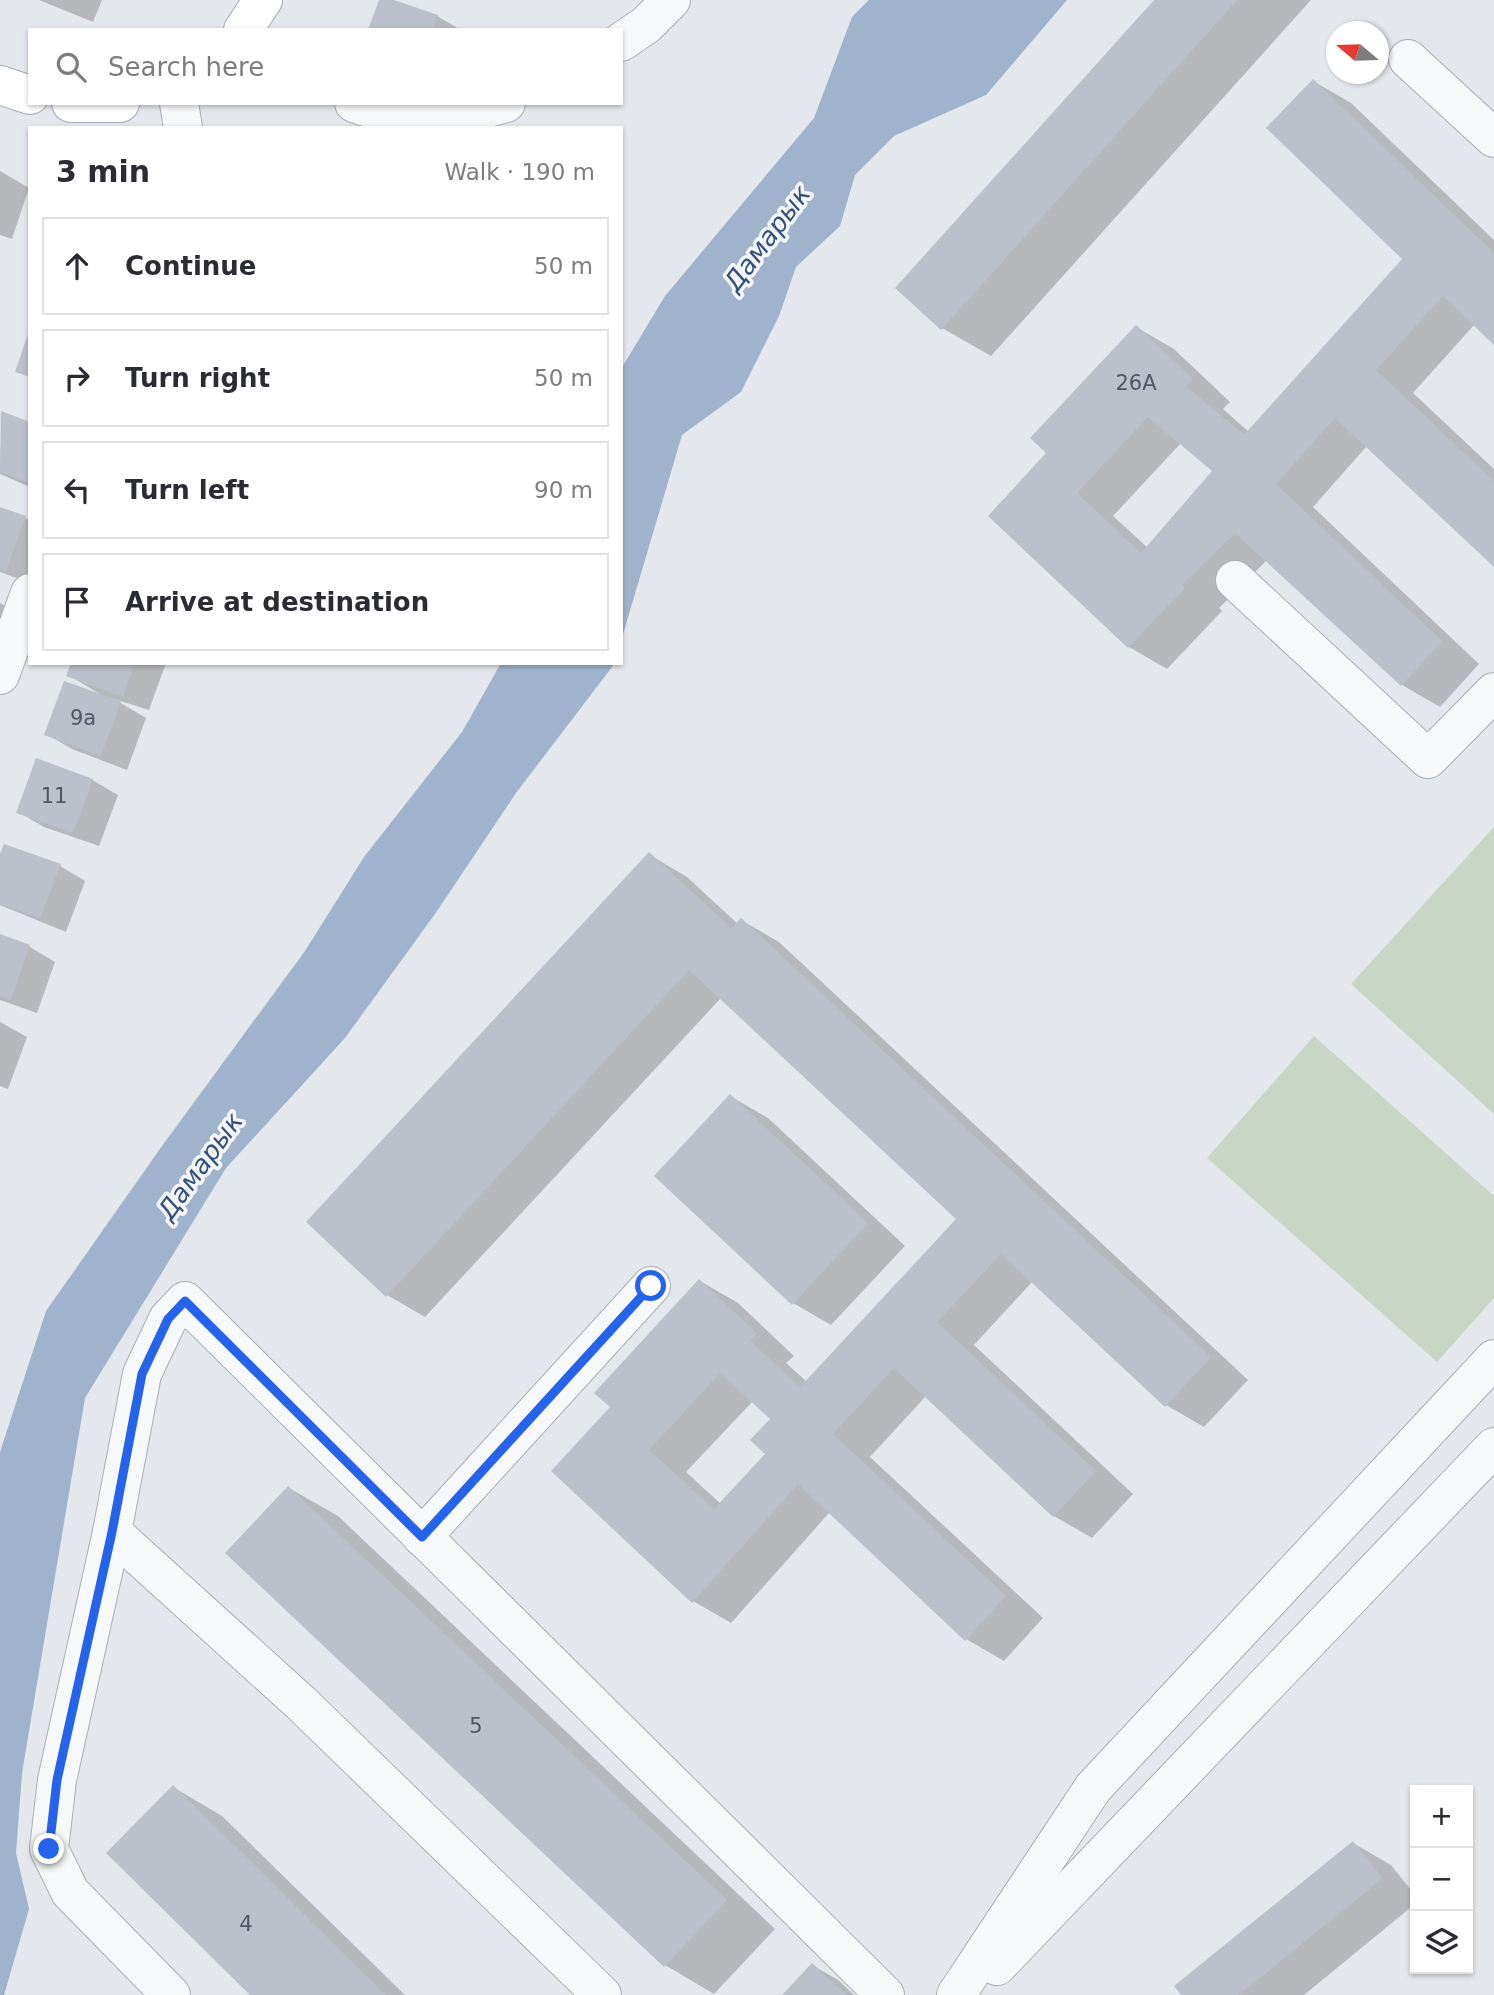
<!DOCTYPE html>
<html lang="en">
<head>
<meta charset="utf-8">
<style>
  :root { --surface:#fff; --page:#f7f7f7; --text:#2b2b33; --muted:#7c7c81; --line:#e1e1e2 }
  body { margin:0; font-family:"DejaVu Sans",sans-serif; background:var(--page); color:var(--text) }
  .controls { position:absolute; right:21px; bottom:21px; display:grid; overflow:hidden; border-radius:0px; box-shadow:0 2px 5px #0004 }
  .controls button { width:63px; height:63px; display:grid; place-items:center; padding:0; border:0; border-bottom:2px solid var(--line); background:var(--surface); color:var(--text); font:35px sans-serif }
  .compass { position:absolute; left:1326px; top:21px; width:63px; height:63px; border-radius:50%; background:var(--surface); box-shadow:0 2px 5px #0004; rotate:289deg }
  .stop { position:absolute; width:21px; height:21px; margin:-16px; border:5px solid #2563eb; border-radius:50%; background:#fff }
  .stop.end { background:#2563eb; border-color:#fff; box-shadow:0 2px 7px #0008 }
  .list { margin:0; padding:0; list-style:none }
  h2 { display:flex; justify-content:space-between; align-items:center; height:91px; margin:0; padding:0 28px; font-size:30px }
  h2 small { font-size:23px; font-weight:400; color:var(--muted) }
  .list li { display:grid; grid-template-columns:46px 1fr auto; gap:21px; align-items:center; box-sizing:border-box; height:98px; margin:0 14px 14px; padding:0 14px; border:2px solid var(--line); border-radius:0px }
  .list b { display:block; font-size:26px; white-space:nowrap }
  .list em { font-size:23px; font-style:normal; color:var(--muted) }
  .icon { flex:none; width:38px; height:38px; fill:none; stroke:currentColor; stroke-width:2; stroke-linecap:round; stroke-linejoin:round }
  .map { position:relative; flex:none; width:1494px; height:1995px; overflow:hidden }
  .search { position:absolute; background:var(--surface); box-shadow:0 2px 5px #0004; left:28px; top:28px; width:595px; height:77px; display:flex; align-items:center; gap:18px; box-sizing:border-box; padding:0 24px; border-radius:0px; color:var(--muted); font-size:26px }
  .panel { position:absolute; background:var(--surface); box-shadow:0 2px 5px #0004; left:28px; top:126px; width:595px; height:539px; border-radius:0px }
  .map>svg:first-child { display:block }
  .green { fill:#c9d6c5 }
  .water { fill:#9fb4cc }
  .shadow { fill:#0003; fill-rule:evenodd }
  .building { fill:#bbc0ca; fill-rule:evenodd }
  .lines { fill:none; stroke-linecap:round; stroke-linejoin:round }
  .minor-casing { stroke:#a9aeb7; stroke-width:40 }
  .major-casing { stroke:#a3abb8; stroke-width:40 }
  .minor { stroke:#f7f8fa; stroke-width:38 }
  .major { stroke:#fff; stroke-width:38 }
  .route { stroke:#2563eb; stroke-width:9 }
  .labels { text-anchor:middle; stroke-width:7; stroke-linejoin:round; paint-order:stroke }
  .number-label { font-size:21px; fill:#4f5766 }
  .water-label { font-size:26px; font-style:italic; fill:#34527a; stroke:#f4f6f9 }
</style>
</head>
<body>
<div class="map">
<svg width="1494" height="1995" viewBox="0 0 1494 1995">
  <rect width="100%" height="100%" fill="#e4e7ec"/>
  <g class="green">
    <path d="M 1494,827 L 1494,1114 L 1351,984 Z"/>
    <path d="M 1314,1036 L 1494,1196 L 1494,1298 L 1437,1362 L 1207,1158 Z"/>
  </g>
  <g class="water">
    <path d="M 869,0 L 1067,0 L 986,95 L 894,136 L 855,175 L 840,226 L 796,267 L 779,316 L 741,392 L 682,435 L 621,641 L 621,369 L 665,296 L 814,118 L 852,17 Z"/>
    <path d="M 501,663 L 615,663 L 516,793 L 435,914 L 345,1038 L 226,1168 L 85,1398 L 22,1773 L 16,1853 L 29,1909 L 4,1995 L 0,1995 L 0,1452 L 46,1311 L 162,1146 L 305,951 L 364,857 L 462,732 Z"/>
  </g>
  <g class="shadow">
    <path d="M 39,0 L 102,0 L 93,22 Z"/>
    <path d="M 380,0 L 437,16 L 461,30 L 370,30 Z"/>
    <path d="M 1156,0 L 1311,0 L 991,356 L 942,328 Z"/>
    <path d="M 1313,81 L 1351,103 L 1494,240 L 1494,343 L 1475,324 L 1413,393 L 1494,469 L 1494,565 L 1367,446 L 1313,507 L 1479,664 L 1440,707 L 1402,685 L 1267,560 L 1219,608 L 1222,611 L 1167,669 L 1129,647 L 1049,453 L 1136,327 L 1174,349 L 1230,402 L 1223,409 L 1249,432 L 1405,259 ZM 1181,443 L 1215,471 L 1148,548 L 1113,516 Z"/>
    <path d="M 0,171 L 29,188 L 12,239 L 0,235 Z"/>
    <path d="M 2,413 L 30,424 L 30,487 L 0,474 Z"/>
    <path d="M 0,508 L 30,520 L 30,583 L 0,572 Z"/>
    <path d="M 0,603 L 21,615 L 0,666 Z"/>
    <path d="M 73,663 L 166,663 L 149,710 L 114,699 L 146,718 L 127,770 L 72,749 L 46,734 L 100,694 L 68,675 Z"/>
    <path d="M 92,780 L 118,795 L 99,846 L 44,827 L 18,812 Z"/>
    <path d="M 650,855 L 687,877 L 738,924 L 741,920 L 779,942 L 1248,1380 L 1204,1427 L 1166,1405 L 1033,1281 L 974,1345 L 1133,1494 L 1092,1538 L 1054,1516 L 926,1396 L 870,1457 L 1043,1618 L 1004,1661 L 966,1639 L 830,1512 L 731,1623 L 693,1601 L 612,1407 L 700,1281 L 738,1303 L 794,1356 L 786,1363 L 807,1382 L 958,1219 L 721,998 L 425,1317 L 387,1295 ZM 753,1401 L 773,1419 L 767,1453 L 721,1504 L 686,1472 Z"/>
    <path d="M 0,859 L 60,866 L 85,881 L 66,932 L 0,905 Z"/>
    <path d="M 0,936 L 30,947 L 55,962 L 37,1013 L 0,1000 Z"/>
    <path d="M 0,1022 L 27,1037 L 8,1089 L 0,1086 Z"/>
    <path d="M 730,1096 L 768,1118 L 905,1246 L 831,1325 L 793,1303 Z"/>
    <path d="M 289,1488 L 338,1516 L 775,1929 L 714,1994 L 665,1965 Z"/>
    <path d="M 173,1787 L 222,1816 L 405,1995 L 252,1995 Z"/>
    <path d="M 1353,1843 L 1391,1865 L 1415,1895 L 1415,1904 L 1304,1995 L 1184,1995 Z"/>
    <path d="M 812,1965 L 838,1980 L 854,1995 L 784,1995 Z"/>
  </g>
  <g class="building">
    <path d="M 379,0 L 394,0 L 438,15 L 433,30 L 368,30 Z"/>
    <path d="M 1154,0 L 1237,0 L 941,330 L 895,288 Z"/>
    <path d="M 1313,79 L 1494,253 L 1494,345 L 1443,296 L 1376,370 L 1494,481 L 1494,567 L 1335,418 L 1276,484 L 1442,641 L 1401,686 L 1235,533 L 1182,585 L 1185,588 L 1128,648 L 988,516 L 1046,453 L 1030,438 L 1136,325 L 1193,379 L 1186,386 L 1244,435 L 1402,259 L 1266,128 ZM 1148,417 L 1212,471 L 1141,553 L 1077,493 Z"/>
    <path d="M 29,331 L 30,332 L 30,377 L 15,372 Z"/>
    <path d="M 1,411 L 30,422 L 30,483 L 0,472 Z"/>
    <path d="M 0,507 L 26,516 L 6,571 L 0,569 Z"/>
    <path d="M 71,663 L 135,663 L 123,697 L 66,676 Z"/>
    <path d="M 64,681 L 121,701 L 101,756 L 44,735 Z"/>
    <path d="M 36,758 L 93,779 L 73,833 L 16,813 Z"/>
    <path d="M 4,844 L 61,864 L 40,918 L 0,904 L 0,854 Z"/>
    <path d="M 649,852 L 731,928 L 741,918 L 1211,1357 L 1165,1407 L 1001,1254 L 937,1322 L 1096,1471 L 1053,1517 L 894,1368 L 833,1434 L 1006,1596 L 965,1641 L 798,1484 L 692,1603 L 551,1471 L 610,1407 L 594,1393 L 699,1279 L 757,1333 L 750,1341 L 800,1387 L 956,1219 L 689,970 L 386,1297 L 306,1222 ZM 720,1373 L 770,1419 L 750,1440 L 765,1454 L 714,1509 L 649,1450 Z"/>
    <path d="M 0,934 L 30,945 L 11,1000 L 0,996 Z"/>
    <path d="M 730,1094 L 868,1223 L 792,1305 L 654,1176 Z"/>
    <path d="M 288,1486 L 727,1900 L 664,1967 L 225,1553 Z"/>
    <path d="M 173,1785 L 386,1995 L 250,1995 L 106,1853 Z"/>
    <path d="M 1353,1841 L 1383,1878 L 1239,1995 L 1181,1995 L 1174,1986 Z"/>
    <path d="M 812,1963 L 847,1995 L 782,1995 Z"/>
  </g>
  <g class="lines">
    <g class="minor-casing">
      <g id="minor">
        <path d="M 621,42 L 646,25 L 671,0"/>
        <path d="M 1408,59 L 1494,138"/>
        <path d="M 179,103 L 183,128"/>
        <path d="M 354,103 C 404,122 456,118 506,103"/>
        <path d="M 1235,580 L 1428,759 L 1494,692"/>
        <path d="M 0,675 L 30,593"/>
        <path d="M 112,1532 L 301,1703 L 602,1995"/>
        <path d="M 422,1537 L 651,1286"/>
        <path d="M 997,1966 L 1494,1447"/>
        <path d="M 171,1995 L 70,1892 L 49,1849 L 57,1780 L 112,1532 L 142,1374 L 168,1319 L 185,1301 L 885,1995"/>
        <path d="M 956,1995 L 1093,1788 L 1494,1359"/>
      </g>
    </g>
    <g class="major-casing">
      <g id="major">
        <path d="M 243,30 L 263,0"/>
        <path d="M 0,85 L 30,95"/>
        <path d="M 71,103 L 120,103"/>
      </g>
    </g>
    <use href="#minor" class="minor"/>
    <use href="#major" class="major"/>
  </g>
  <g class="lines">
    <path class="route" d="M 49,1849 L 57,1780 L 112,1532 L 142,1374 L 168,1319 L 185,1301 L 422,1537 L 651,1286"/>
  </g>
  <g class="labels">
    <g class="number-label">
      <text x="1136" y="390">26A</text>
      <text x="83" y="725">9a</text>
      <text x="54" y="803">11</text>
      <text x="476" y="1733">5</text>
      <text x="246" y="1931">4</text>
    </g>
    <g class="water-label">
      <text transform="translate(767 238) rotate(-53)" y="9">Дамарык</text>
      <text transform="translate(200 1166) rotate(-54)" y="9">Дамарык</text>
    </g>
  </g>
</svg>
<div class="controls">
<button>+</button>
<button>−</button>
<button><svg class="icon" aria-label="layers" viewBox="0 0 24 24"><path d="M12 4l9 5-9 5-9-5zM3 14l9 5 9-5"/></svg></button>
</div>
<svg class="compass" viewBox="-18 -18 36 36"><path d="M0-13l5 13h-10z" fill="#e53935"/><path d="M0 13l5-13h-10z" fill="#7c7c81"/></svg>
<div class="stop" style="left:651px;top:1286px"></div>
<div class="stop end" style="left:49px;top:1849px"></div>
<div class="search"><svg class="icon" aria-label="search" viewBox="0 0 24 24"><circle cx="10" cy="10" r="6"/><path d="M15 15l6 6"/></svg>Search here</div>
<section class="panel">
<h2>3 min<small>Walk · 190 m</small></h2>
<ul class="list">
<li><svg class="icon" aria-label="ahead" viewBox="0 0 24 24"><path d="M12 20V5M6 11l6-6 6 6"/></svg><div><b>Continue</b></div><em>50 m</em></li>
<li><svg class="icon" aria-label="right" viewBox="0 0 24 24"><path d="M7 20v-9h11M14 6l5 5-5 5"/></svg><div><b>Turn right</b></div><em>50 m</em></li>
<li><svg class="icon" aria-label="left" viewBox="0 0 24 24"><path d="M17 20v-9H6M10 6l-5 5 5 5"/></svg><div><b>Turn left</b></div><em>90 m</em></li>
<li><svg class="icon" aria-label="arrive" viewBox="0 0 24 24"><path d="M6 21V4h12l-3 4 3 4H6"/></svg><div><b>Arrive at destination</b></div></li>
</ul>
</section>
</div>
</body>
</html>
